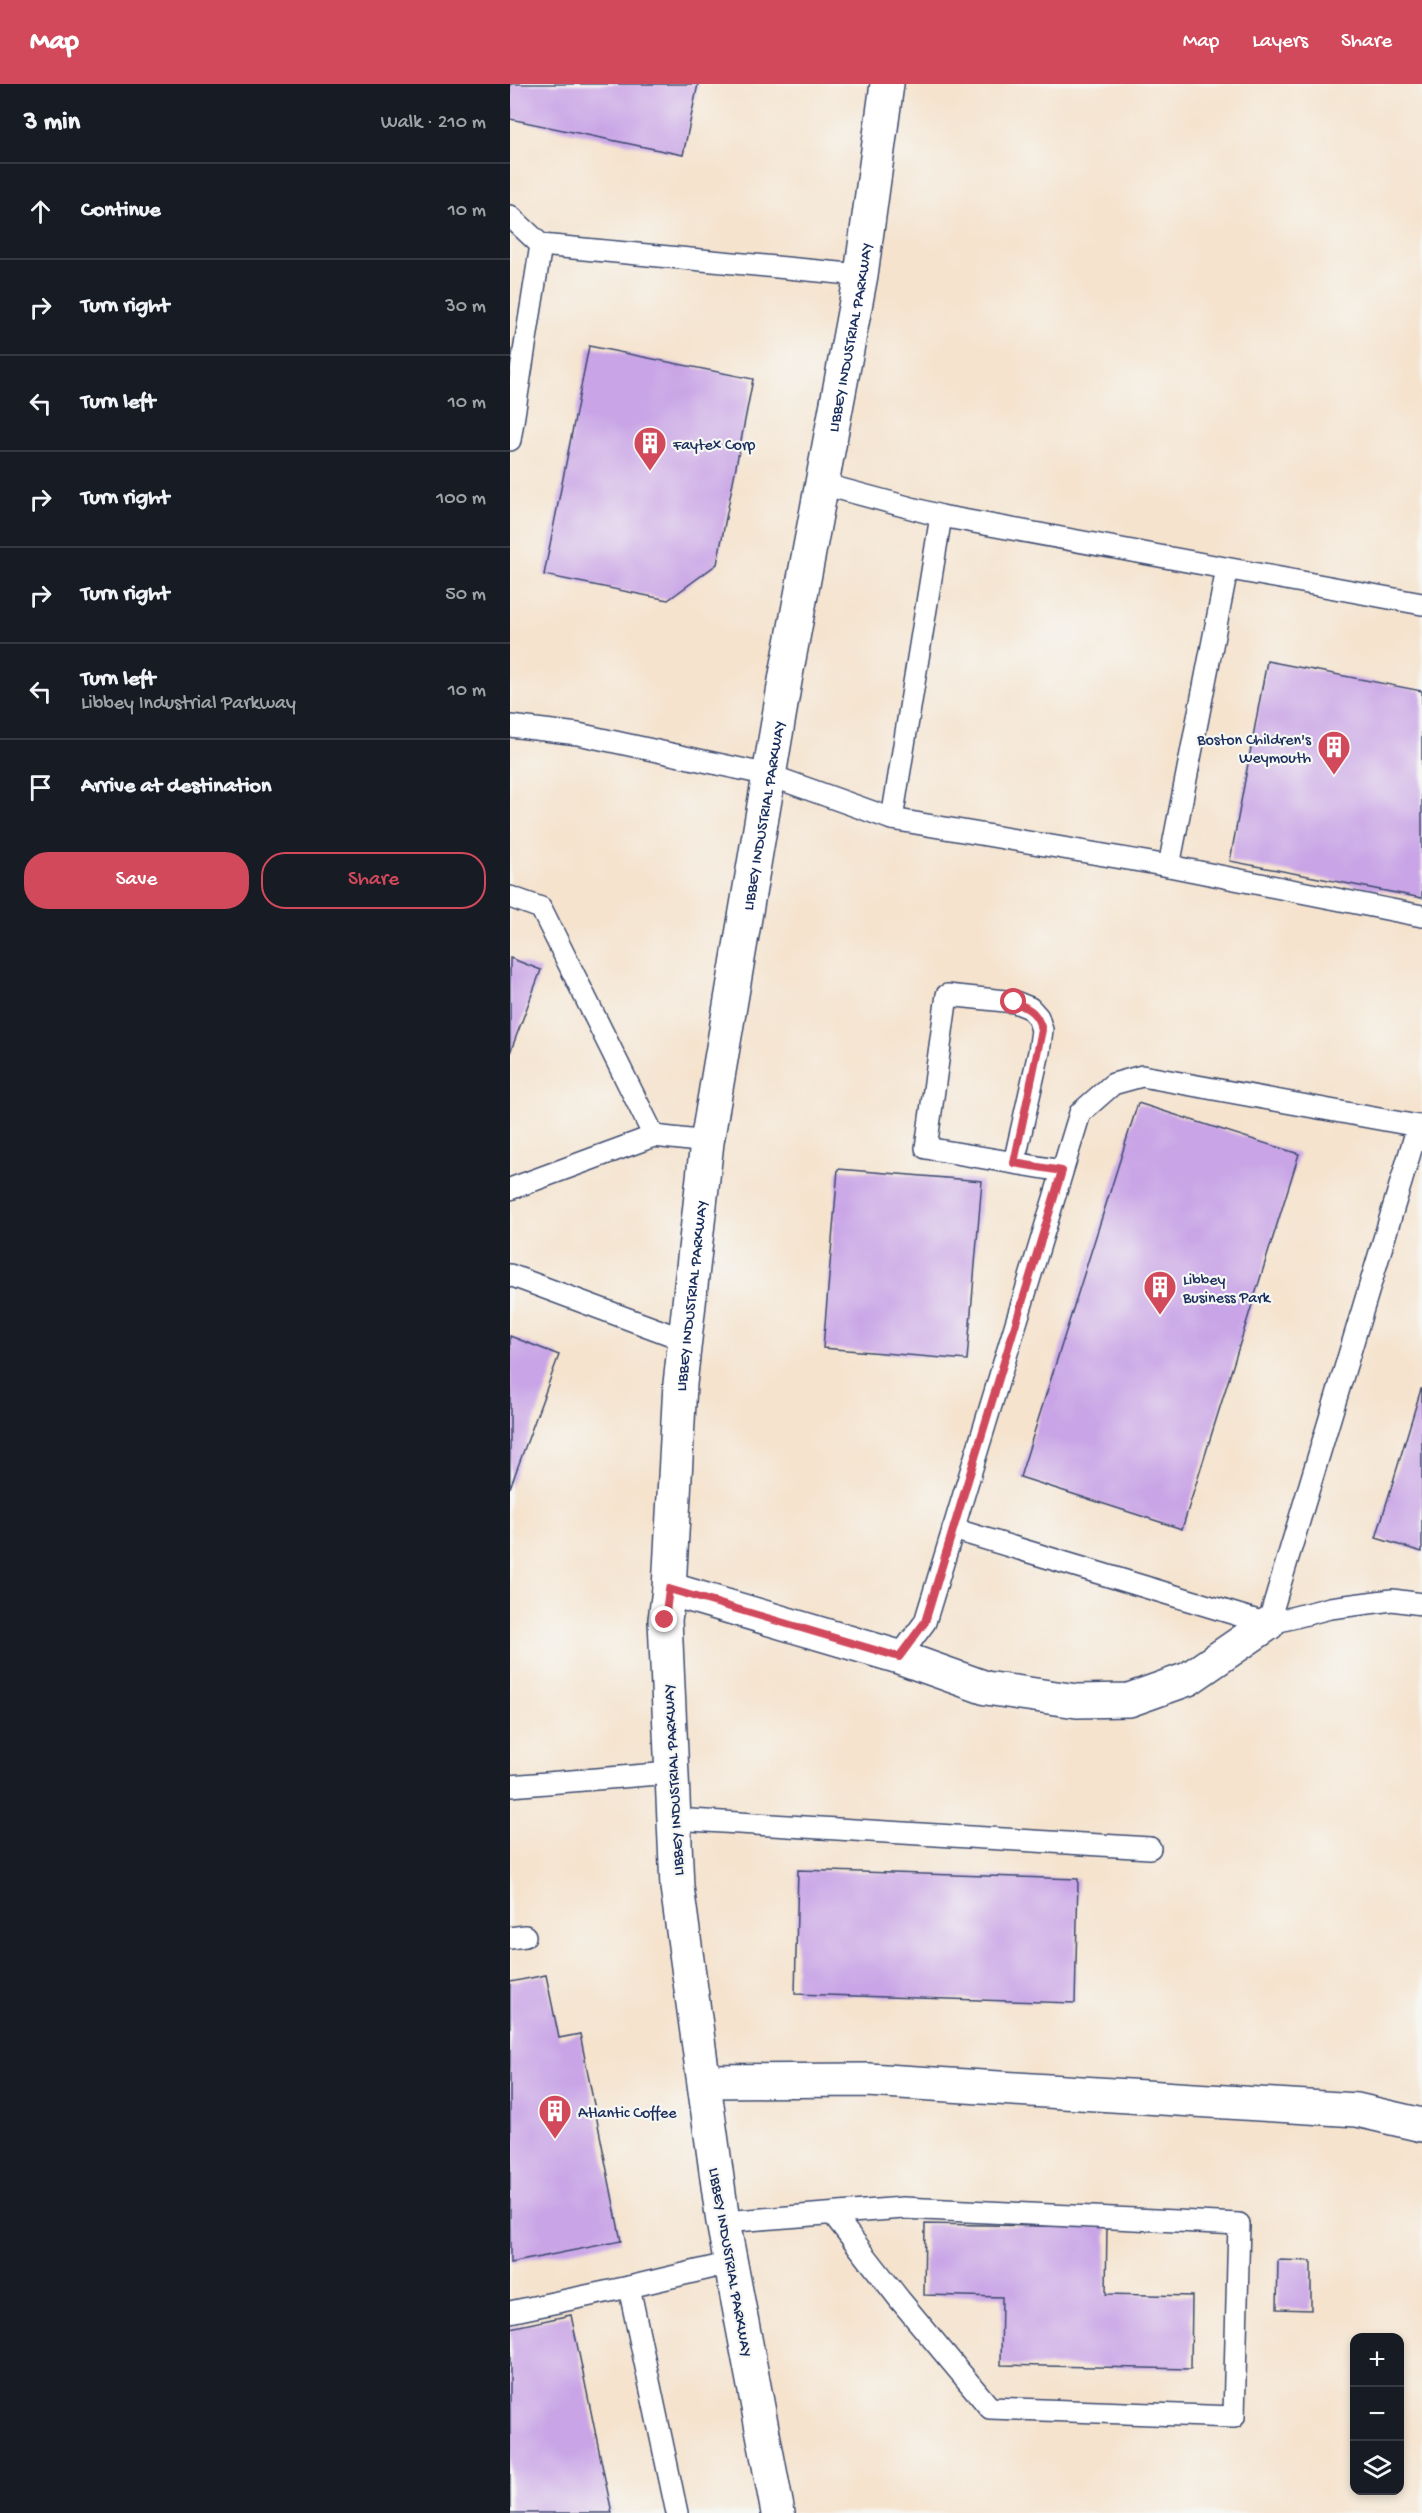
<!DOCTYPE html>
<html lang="en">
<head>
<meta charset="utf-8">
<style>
  :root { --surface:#171b24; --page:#20242c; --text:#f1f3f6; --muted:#9ea1a6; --line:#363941; --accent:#d1495b }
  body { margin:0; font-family:"Gochi Hand",sans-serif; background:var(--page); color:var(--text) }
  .controls { position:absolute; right:18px; bottom:18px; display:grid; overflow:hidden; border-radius:12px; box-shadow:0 3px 9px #0003 }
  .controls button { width:54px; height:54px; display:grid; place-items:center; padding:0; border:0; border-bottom:2px solid var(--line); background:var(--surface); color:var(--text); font:30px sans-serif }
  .stop { position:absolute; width:18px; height:18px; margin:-14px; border:4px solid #d1495b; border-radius:50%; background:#fff }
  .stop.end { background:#d1495b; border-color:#fff; box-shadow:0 2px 6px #0008 }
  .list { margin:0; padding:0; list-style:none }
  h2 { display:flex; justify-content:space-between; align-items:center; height:78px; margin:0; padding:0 24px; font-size:26px }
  h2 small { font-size:20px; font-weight:400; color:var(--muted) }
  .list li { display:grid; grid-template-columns:39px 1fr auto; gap:18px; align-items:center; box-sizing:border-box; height:96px; padding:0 24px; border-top:2px solid var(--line) }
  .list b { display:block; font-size:22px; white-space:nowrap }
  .list p { margin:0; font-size:20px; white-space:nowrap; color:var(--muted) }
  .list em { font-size:20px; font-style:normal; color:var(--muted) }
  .actions { display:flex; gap:12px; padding:18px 24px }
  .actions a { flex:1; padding:14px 0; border:2px solid var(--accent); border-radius:24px; text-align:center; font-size:21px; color:var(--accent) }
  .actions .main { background:var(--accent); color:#fff }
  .icon { flex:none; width:33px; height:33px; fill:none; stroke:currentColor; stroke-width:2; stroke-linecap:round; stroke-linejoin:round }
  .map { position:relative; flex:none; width:912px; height:2429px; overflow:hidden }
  header { display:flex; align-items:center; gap:36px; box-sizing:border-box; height:84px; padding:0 30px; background:var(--accent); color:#fff }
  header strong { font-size:28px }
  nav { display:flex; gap:33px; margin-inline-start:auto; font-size:21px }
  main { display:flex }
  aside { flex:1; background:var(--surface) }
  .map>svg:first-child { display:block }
  .building { fill:#c9a4e6 }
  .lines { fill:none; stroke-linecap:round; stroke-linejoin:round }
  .service-casing { stroke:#3c4a6f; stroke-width:24 }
  .minor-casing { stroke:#3c4a6f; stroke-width:36 }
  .tertiary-casing { stroke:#3c4a6f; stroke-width:36 }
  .service { stroke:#fff; stroke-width:21 }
  .minor { stroke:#fff; stroke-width:33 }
  .tertiary { stroke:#fff; stroke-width:33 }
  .route { stroke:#d1495b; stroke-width:8 }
  .labels { text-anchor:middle; stroke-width:4.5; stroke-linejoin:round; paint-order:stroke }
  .street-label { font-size:16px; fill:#1b2f5e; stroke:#f6f6f2 }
  .poi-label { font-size:16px; fill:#1b2f5e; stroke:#f6f6f2; text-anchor:start }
</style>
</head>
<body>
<header>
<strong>Map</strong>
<nav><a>Map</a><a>Layers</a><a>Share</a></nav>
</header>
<main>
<aside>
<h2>3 min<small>Walk · 210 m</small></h2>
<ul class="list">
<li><svg class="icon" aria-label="ahead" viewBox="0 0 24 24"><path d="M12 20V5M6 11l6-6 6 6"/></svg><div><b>Continue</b></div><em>10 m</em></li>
<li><svg class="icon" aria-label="right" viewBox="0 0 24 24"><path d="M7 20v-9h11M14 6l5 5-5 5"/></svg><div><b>Turn right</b></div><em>30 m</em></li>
<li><svg class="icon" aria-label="left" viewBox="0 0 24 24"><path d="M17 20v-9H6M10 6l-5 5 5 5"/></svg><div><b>Turn left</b></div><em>10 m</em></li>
<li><svg class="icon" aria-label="right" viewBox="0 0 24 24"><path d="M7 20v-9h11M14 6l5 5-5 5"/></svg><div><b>Turn right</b></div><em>100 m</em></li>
<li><svg class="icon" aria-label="right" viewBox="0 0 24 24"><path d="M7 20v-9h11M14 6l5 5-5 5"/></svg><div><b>Turn right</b></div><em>50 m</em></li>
<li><svg class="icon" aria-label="left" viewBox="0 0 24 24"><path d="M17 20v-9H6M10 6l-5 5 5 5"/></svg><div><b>Turn left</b><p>Libbey Industrial Parkway</p></div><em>10 m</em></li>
<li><svg class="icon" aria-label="arrive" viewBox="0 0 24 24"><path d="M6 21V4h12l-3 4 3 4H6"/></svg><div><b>Arrive at destination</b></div></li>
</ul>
<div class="actions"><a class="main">Save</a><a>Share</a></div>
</aside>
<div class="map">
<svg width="912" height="2429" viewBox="0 0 912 2429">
  <rect width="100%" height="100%" fill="#f6f6f2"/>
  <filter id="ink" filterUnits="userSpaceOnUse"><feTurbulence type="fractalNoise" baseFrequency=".0167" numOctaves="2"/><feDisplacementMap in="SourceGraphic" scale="12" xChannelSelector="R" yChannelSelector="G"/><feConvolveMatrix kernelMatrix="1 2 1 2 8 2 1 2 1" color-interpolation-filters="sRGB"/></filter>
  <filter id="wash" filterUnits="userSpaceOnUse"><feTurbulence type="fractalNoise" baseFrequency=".008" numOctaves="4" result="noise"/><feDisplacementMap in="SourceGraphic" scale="24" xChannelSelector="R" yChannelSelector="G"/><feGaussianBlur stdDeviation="1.35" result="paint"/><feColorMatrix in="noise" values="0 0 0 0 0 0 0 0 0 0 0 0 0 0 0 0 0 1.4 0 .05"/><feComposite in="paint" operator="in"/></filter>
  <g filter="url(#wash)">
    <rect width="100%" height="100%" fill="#f5e3ce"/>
    <g id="blocks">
      <g class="building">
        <path d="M 0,0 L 188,0 L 173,71 L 0,35 Z"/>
        <path d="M 79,262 L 243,295 L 207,480 L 158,516 L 34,491 Z"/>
        <path d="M 757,577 L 912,607 L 912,814 L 720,777 Z"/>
        <path d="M 0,874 L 31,886 L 0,969 Z"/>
        <path d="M 628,1019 L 789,1070 L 672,1445 L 510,1393 Z"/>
        <path d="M 328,1085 L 472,1097 L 457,1276 L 313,1264 Z"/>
        <path d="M 0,1252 L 49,1271 L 0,1404 Z"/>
        <path d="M 911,1305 L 912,1305 L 912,1468 L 866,1454 Z"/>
        <path d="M 288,1786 L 568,1795 L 565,1919 L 285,1910 Z"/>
        <path d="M 36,1891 L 49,1954 L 70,1950 L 111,2157 L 0,2179 L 0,1898 Z"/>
        <path d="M 415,2140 L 597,2143 L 596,2210 L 682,2212 L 681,2285 L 491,2281 L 492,2213 L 414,2211 Z"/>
        <path d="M 768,2176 L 801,2177 L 801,2226 L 767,2225 Z"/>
        <path d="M 61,2231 L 102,2429 L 0,2429 L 0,2244 Z"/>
      </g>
    </g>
  </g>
  <g filter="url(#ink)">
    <use href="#blocks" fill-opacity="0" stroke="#3c4a6f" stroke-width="1.5"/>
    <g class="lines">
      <g class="service-casing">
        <g id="service">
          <path d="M 0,132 L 31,161 L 351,191"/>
          <path d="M 0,356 L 31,161"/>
          <path d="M 431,432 L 912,520"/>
          <path d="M 0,642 L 68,650 L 259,691 L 382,735 L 431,432 L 312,400"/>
          <path d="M 382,735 L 659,782 L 912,832"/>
          <path d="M 659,782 L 717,485"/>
          <path d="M 0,813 L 31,824 L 144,1052"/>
          <path d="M 504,1079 L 529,968 L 532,946 L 528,933 L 520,924 L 505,918 L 437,911 L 416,1064 L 552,1087"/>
          <path d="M 0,1105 L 144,1052 L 197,1058"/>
          <path d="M 0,1191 L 175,1256"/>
          <path d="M 443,1445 L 758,1540 L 820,1524 L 882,1516 L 912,1520"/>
          <path d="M 758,1540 L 908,1042 L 912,1042"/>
          <path d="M 389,1573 L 415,1538 L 570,1029 L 603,1000 L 632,992 L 908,1042"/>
          <path d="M 0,1702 L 160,1689"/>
          <path d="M 164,1735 L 640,1764"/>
          <path d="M 0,1854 L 15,1852"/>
          <path d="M 213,2138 L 393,2124 L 729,2140 L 724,2333 L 480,2324 L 390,2216 L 323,2130"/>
          <path d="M 0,2228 L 119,2203"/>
          <path d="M 167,2429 L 119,2203 L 221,2179"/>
        </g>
      </g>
      <g class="minor-casing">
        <g id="minor">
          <path d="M 159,1505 L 389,1573 L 476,1604 L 567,1617 L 619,1616 L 678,1595 L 758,1540"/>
          <path d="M 195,1997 L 358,1996 L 847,2026 L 912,2041"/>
        </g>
      </g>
      <g class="tertiary-casing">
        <g id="tertiary">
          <path id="s1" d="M 268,2429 L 213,2138 L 167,1803 L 155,1536 L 159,1505 L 170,1300 L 197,1058 L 276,591 L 351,191 L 377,0"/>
        </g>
      </g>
      <use href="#service" class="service"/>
      <use href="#minor" class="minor"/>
      <use href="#tertiary" class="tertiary"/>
    </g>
  </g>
  <g class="lines" filter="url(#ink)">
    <path class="route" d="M 155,1536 L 159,1505 L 389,1573 L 415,1538 L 552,1087 L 504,1079 L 532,946 C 527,929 521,925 504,918"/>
  </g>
  <defs>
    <g id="building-pin" transform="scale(1.725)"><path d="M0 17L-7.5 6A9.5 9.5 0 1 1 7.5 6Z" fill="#d1495b" stroke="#f6f6f2"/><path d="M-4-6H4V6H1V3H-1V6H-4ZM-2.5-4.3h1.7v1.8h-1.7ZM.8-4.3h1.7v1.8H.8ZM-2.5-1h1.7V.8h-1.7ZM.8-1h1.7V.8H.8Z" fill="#fff"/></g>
  </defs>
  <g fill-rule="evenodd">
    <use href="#building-pin" x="140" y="359"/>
    <use href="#building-pin" x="824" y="663"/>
    <use href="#building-pin" x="650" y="1203"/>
    <use href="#building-pin" x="45" y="2027"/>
  </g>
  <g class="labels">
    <g class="street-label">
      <text dy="6" stroke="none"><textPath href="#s1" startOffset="2199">LIBBEY INDUSTRIAL PARKWAY</textPath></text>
      <text dy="6" stroke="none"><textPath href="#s1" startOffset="1713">LIBBEY INDUSTRIAL PARKWAY</textPath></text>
      <text dy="6" stroke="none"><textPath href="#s1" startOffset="1227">LIBBEY INDUSTRIAL PARKWAY</textPath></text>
      <text transform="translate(162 1696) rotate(-93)" y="6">LIBBEY INDUSTRIAL PARKWAY</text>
      <text transform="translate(222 2178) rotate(80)" y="6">LIBBEY INDUSTRIAL PARKWAY</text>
    </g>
    <g class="poi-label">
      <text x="163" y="365">Faytex Corp</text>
      <text x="801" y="660" text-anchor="end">Boston Children's<tspan x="801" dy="18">Weymouth</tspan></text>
      <text x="673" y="1200">Libbey<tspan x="673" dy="18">Business Park</tspan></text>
      <text x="68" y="2033">Atlantic Coffee</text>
    </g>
  </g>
</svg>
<div class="controls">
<button>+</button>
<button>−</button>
<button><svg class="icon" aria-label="layers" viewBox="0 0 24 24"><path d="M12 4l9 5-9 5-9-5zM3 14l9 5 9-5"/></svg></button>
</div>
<div class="stop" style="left:504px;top:918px"></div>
<div class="stop end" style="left:155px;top:1536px"></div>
</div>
</main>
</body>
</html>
